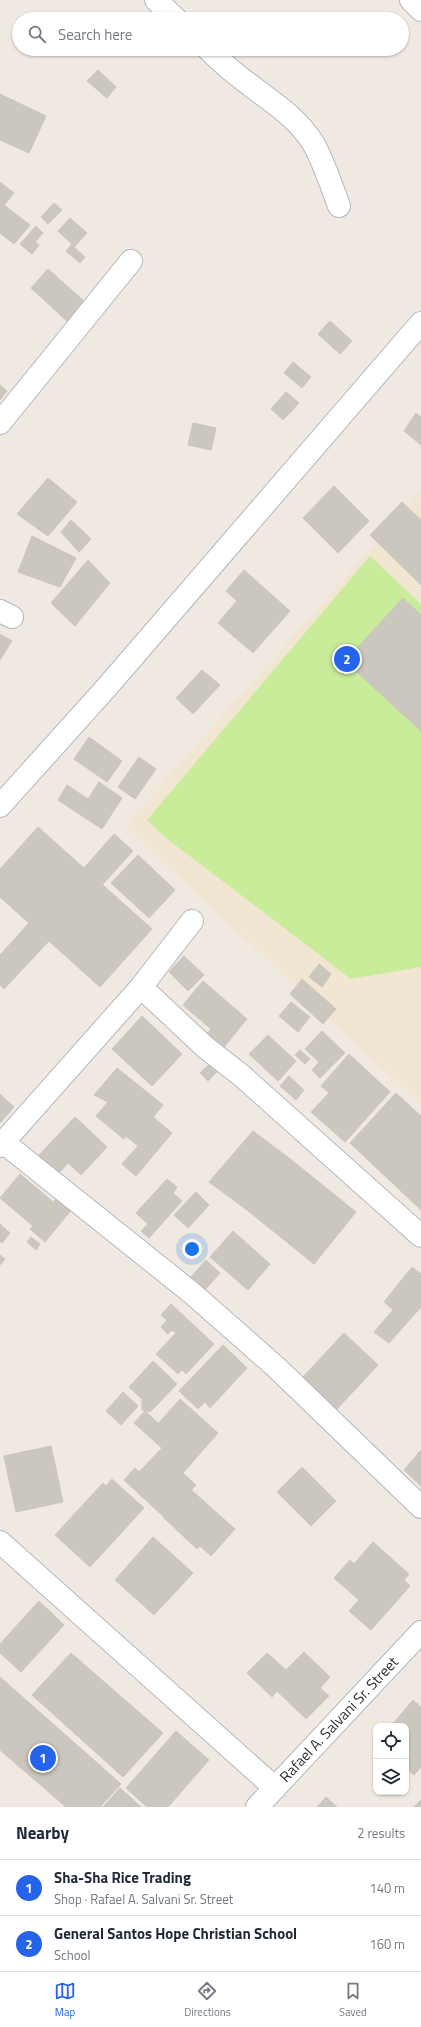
<!DOCTYPE html>
<html lang="en">
<head>
<meta charset="utf-8">
<style>
  :root { --surface:#fff; --page:#f6f6f7; --text:#1f2937; --muted:#747a83; --line:#e0e1e3; --accent:#2563eb }
  body { margin:0; font-family:"Titillium Web",sans-serif; background:var(--page); color:var(--text) }
  .controls { position:absolute; right:12px; bottom:12px; display:grid; overflow:hidden; border-radius:8px; box-shadow:0 1px 3px #0004 }
  .controls button { width:36px; height:36px; display:grid; place-items:center; padding:0; border:0; border-bottom:1px solid var(--line); background:var(--surface); color:var(--text); font:20px sans-serif }
  .you { position:absolute; left:192px; top:1249px; width:14px; height:14px; margin:-10px; border:3px solid #fff; border-radius:50%; background:#1a73e8; box-shadow:0 0 0 6px #1a73e833 }
  .badge { display:grid; place-items:center; width:26px; height:26px; border-radius:50%; background:var(--accent); color:#fff; font-size:13px; font-weight:700 }
  .pin { position:absolute; translate:-50% -50%; border:2px solid #fff; box-shadow:0 1px 4px #0006 }
  .list { margin:0; padding:0; list-style:none }
  h2 { display:flex; justify-content:space-between; align-items:center; height:52px; margin:0; padding:0 16px; font-size:17px }
  h2 small { font-size:13px; font-weight:400; color:var(--muted) }
  .list li { display:grid; grid-template-columns:26px 1fr auto; gap:12px; align-items:center; box-sizing:border-box; height:56px; padding:0 16px; border-top:1px solid var(--line) }
  .list b { display:block; font-size:15px; white-space:nowrap }
  .list p { margin:0; font-size:13px; white-space:nowrap; color:var(--muted) }
  .list em { font-size:13px; font-style:normal; color:var(--muted) }
  .icon { flex:none; width:22px; height:22px; fill:none; stroke:currentColor; stroke-width:2; stroke-linecap:round; stroke-linejoin:round }
  .map { position:relative; flex:none; width:421px; height:1807px; overflow:hidden }
  .search { position:absolute; background:var(--surface); box-shadow:0 1px 3px #0004; left:12px; right:12px; top:12px; height:44px; display:flex; align-items:center; gap:10px; box-sizing:border-box; padding:0 14px; border-radius:22px; color:var(--muted); font-size:15px }
  .sheet { height:164px; background:var(--surface) }
  nav { display:flex; justify-content:space-around; align-items:center; box-sizing:border-box; height:56px; border-top:1px solid var(--line); background:var(--surface); font-size:11px; color:var(--muted) }
  nav a { display:grid; justify-items:center; gap:2px }
  nav .on { color:var(--accent) }
  .map>svg:first-child { display:block }
  .education { fill:#f0e6d1 }
  .pitch { fill:#c9ec9a }
  .building { fill:#cbc7bf; stroke:#cbc5ba }
  .lines { fill:none; stroke-linecap:round; stroke-linejoin:round }
  .minor-casing { stroke:#b4b7c1; stroke-width:24 }
  .tertiary-casing { stroke:#b4b7c1; stroke-width:24 }
  .minor { stroke:#fff; stroke-width:22 }
  .tertiary { stroke:#fff; stroke-width:22 }
  .labels { text-anchor:middle; stroke-width:4; stroke-linejoin:round; paint-order:stroke }
  .street-label { font-size:15px; fill:#2e2e2e; stroke:#fff }
</style>
</head>
<body>
<div class="map">
<svg width="421" height="1807" viewBox="0 0 421 1807">
  <rect width="100%" height="100%" fill="#efe9e1"/>
  <path class="education" d="M 421,492 L 421,1105 L 125,826 Z"/>
  <path class="pitch" d="M 370,556 L 421,604 L 421,967 L 351,979 L 166,838 L 147,820 Z"/>
  <g class="building">
    <path d="M 98,70 L 116,87 L 107,98 L 87,81 Z"/>
    <path d="M 0,94 L 46,116 L 29,153 L 0,140 Z"/>
    <path d="M 0,182 L 14,193 L 4,205 L 30,225 L 14,244 L 0,233 Z"/>
    <path d="M 54,203 L 62,210 L 48,224 L 41,217 Z"/>
    <path d="M 70,218 L 87,233 L 74,247 L 85,257 L 80,263 L 66,251 L 72,244 L 58,231 Z"/>
    <path d="M 36,226 L 43,233 L 35,242 L 39,245 L 32,254 L 20,244 Z"/>
    <path d="M 48,269 L 85,302 L 67,321 L 31,288 Z"/>
    <path d="M 330,321 L 352,341 L 340,354 L 318,334 Z"/>
    <path d="M 293,362 L 311,377 L 302,388 L 284,373 Z"/>
    <path d="M 0,385 L 7,391 L 0,400 Z"/>
    <path d="M 286,392 L 299,403 L 283,420 L 271,409 Z"/>
    <path d="M 416,413 L 421,417 L 421,445 L 404,431 Z"/>
    <path d="M 193,423 L 216,428 L 211,450 L 188,445 Z"/>
    <path d="M 48,478 L 77,502 L 48,536 L 17,514 Z"/>
    <path d="M 334,486 L 369,521 L 338,553 L 303,518 Z"/>
    <path d="M 402,502 L 421,520 L 421,585 L 370,535 Z"/>
    <path d="M 71,520 L 91,539 L 79,552 L 61,532 Z"/>
    <path d="M 32,536 L 76,558 L 60,587 L 18,572 Z"/>
    <path d="M 88,560 L 110,583 L 75,626 L 51,603 Z"/>
    <path d="M 244,570 L 290,611 L 253,653 L 218,623 L 237,601 L 226,591 Z"/>
    <path d="M 403,598 L 421,615 L 421,731 L 345,661 Z"/>
    <path d="M 0,634 L 12,641 L 0,660 Z"/>
    <path d="M 202,670 L 220,685 L 193,714 L 176,698 Z"/>
    <path d="M 89,737 L 122,761 L 107,782 L 74,759 Z"/>
    <path d="M 139,757 L 156,769 L 135,799 L 118,787 Z"/>
    <path d="M 99,782 L 122,798 L 102,829 L 58,800 L 67,785 L 88,799 Z"/>
    <path d="M 38,827 L 152,929 L 100,987 L 0,897 L 0,869 Z"/>
    <path d="M 114,834 L 133,851 L 103,884 L 84,868 Z"/>
    <path d="M 138,855 L 175,890 L 149,918 L 111,883 Z"/>
    <path d="M 29,923 L 49,941 L 4,989 L 0,985 L 0,955 Z"/>
    <path d="M 184,956 L 204,975 L 188,991 L 169,972 Z"/>
    <path d="M 319,964 L 331,974 L 322,987 L 309,977 Z"/>
    <path d="M 302,979 L 336,1009 L 323,1024 L 290,994 Z"/>
    <path d="M 203,981 L 247,1019 L 219,1053 L 202,1039 L 211,1029 L 183,1005 Z"/>
    <path d="M 291,1002 L 310,1017 L 298,1032 L 279,1016 Z"/>
    <path d="M 142,1016 L 182,1054 L 152,1086 L 112,1049 Z"/>
    <path d="M 322,1031 L 345,1053 L 320,1078 L 312,1070 L 319,1062 L 305,1049 Z"/>
    <path d="M 268,1035 L 296,1061 L 278,1081 L 249,1054 Z"/>
    <path d="M 300,1050 L 310,1059 L 305,1064 L 295,1055 Z"/>
    <path d="M 349,1054 L 390,1092 L 345,1142 L 311,1112 L 329,1093 L 321,1086 Z"/>
    <path d="M 214,1060 L 222,1067 L 208,1081 L 200,1073 Z"/>
    <path d="M 117,1068 L 163,1105 L 153,1117 L 172,1133 L 136,1176 L 122,1164 L 138,1146 L 126,1136 L 124,1139 L 96,1116 L 108,1102 L 94,1095 Z"/>
    <path d="M 289,1076 L 304,1090 L 296,1100 L 280,1086 Z"/>
    <path d="M 396,1093 L 421,1116 L 421,1210 L 350,1143 Z"/>
    <path d="M 0,1094 L 14,1107 L 0,1123 Z"/>
    <path d="M 75,1117 L 107,1147 L 81,1175 L 68,1163 L 58,1174 L 39,1155 Z"/>
    <path d="M 253,1131 L 289,1158 L 247,1210 L 209,1182 Z"/>
    <path d="M 289,1158 L 356,1212 L 314,1264 L 247,1210 Z"/>
    <path d="M 20,1174 L 53,1202 L 58,1197 L 72,1209 L 45,1242 L 30,1229 L 33,1226 L 0,1198 Z"/>
    <path d="M 167,1179 L 177,1187 L 173,1193 L 182,1201 L 149,1238 L 141,1231 L 148,1224 L 136,1213 Z"/>
    <path d="M 196,1192 L 209,1205 L 188,1228 L 174,1215 Z"/>
    <path d="M 0,1224 L 10,1233 L 2,1243 L 0,1241 Z"/>
    <path d="M 233,1231 L 270,1264 L 248,1290 L 210,1257 Z"/>
    <path d="M 31,1237 L 40,1244 L 36,1250 L 27,1242 Z"/>
    <path d="M 0,1255 L 5,1259 L 0,1265 Z"/>
    <path d="M 206,1260 L 220,1273 L 204,1291 L 190,1278 Z"/>
    <path d="M 412,1267 L 421,1274 L 421,1307 L 389,1343 L 374,1332 L 393,1310 L 384,1302 Z"/>
    <path d="M 171,1304 L 214,1344 L 186,1374 L 182,1370 L 178,1374 L 156,1354 L 176,1333 L 172,1330 L 168,1334 L 161,1327 L 167,1320 L 161,1315 Z"/>
    <path d="M 344,1333 L 378,1365 L 336,1410 L 302,1378 Z"/>
    <path d="M 223,1345 L 247,1368 L 210,1408 L 205,1402 L 198,1409 L 179,1391 Z"/>
    <path d="M 153,1361 L 177,1384 L 150,1412 L 142,1410 L 142,1399 L 129,1387 Z"/>
    <path d="M 123,1392 L 138,1406 L 121,1425 L 106,1411 Z"/>
    <path d="M 180,1399 L 218,1433 L 196,1458 L 158,1424 Z"/>
    <path d="M 145,1411 L 196,1458 L 183,1473 L 196,1485 L 165,1518 L 124,1480 L 135,1468 L 139,1472 L 162,1448 L 134,1423 Z"/>
    <path d="M 51,1446 L 63,1502 L 16,1512 L 4,1456 Z"/>
    <path d="M 421,1450 L 421,1486 L 404,1470 Z"/>
    <path d="M 302,1467 L 336,1501 L 311,1526 L 277,1492 Z"/>
    <path d="M 112,1479 L 144,1508 L 90,1567 L 55,1535 L 103,1483 L 106,1486 Z"/>
    <path d="M 189,1488 L 235,1529 L 211,1556 L 200,1546 L 197,1549 L 163,1517 Z"/>
    <path d="M 153,1537 L 193,1573 L 154,1615 L 115,1580 Z"/>
    <path d="M 373,1542 L 409,1574 L 404,1580 L 410,1586 L 371,1630 L 349,1611 L 359,1600 L 334,1578 L 350,1560 L 354,1564 Z"/>
    <path d="M 39,1601 L 64,1625 L 21,1672 L 0,1653 L 0,1644 Z"/>
    <path d="M 304,1652 L 330,1677 L 320,1688 L 329,1696 L 306,1719 L 277,1691 L 272,1697 L 247,1673 L 267,1653 L 286,1670 Z"/>
    <path d="M 71,1653 L 163,1733 L 123,1777 L 32,1695 Z"/>
    <path d="M 0,1677 L 121,1784 L 100,1807 L 66,1807 L 0,1750 Z"/>
    <path d="M 413,1700 L 421,1707 L 421,1767 L 414,1775 L 406,1768 L 406,1726 L 391,1726 Z"/>
    <path d="M 176,1731 L 209,1760 L 168,1807 L 147,1807 L 126,1788 Z"/>
    <path d="M 120,1788 L 141,1807 L 103,1807 Z"/>
    <path d="M 326,1797 L 337,1807 L 317,1807 Z"/>
    <path d="M 421,1800 L 421,1807 L 414,1807 Z"/>
  </g>
  <g class="lines">
    <g class="minor-casing">
      <g id="minor">
        <path d="M 156,0 L 176,19"/>
        <path d="M 411,0 L 421,10"/>
        <path d="M 208,49 C 221,62 235,74 250,85 C 273,103 297,117 313,143 C 324,162 331,185 339,206"/>
        <path d="M 0,423 L 131,261"/>
        <path d="M 0,611 L 12,617"/>
        <path d="M 0,806 L 107,687 L 421,323"/>
        <path d="M 141,987 L 205,1047 L 242,1076 L 421,1236"/>
        <path d="M 3,1142 L 193,1294 L 277,1368 L 421,1507"/>
        <path d="M 0,1146 L 141,987 L 192,921"/>
        <path d="M 0,1542 L 275,1788"/>
      </g>
    </g>
    <g class="tertiary-casing">
      <g id="tertiary">
        <path id="s1" d="M 257,1807 L 421,1632"/>
      </g>
    </g>
    <use href="#minor" class="minor"/>
    <use href="#tertiary" class="tertiary"/>
  </g>
  <g class="labels">
    <g class="street-label">
      <text dy="5" stroke="none"><textPath href="#s1" startOffset="120">Rafael A. Salvani Sr. Street</textPath></text>
    </g>
  </g>
</svg>
<div class="controls">
<button><svg class="icon" aria-label="locate" viewBox="0 0 24 24"><circle cx="12" cy="12" r="6"/><path d="M12 2v4M12 18v4M2 12h4M18 12h4"/></svg></button>
<button><svg class="icon" aria-label="layers" viewBox="0 0 24 24"><path d="M12 4l9 5-9 5-9-5zM3 14l9 5 9-5"/></svg></button>
</div>
<div class="you"></div>
<div class="pin badge" style="left:43px;top:1758px">1</div>
<div class="pin badge" style="left:347px;top:659px">2</div>
<div class="search"><svg class="icon" aria-label="search" viewBox="0 0 24 24"><circle cx="10" cy="10" r="6"/><path d="M15 15l6 6"/></svg>Search here</div>
</div>
<section class="sheet">
<h2>Nearby<small>2 results</small></h2>
<ul class="list">
<li><span class="badge">1</span><div><b>Sha-Sha Rice Trading</b><p>Shop · Rafael A. Salvani Sr. Street</p></div><em>140 m</em></li>
<li><span class="badge">2</span><div><b>General Santos Hope Christian School</b><p>School</p></div><em>160 m</em></li>
</ul>
</section>
<nav>
<a class="on"><svg class="icon" aria-label="map" viewBox="0 0 24 24"><path d="M3 6l6-2 6 2 6-2v14l-6 2-6-2-6 2zM9 4v14M15 6v14"/></svg>Map</a>
<a><svg class="icon" aria-label="directions" viewBox="0 0 24 24"><path d="M12 3l9 9-9 9-9-9zM9 14v-3h6M13 9l2 2-2 2"/></svg>Directions</a>
<a><svg class="icon" aria-label="saved" viewBox="0 0 24 24"><path d="M7 4h10v16l-5-4-5 4z"/></svg>Saved</a>
</nav>
</body>
</html>
